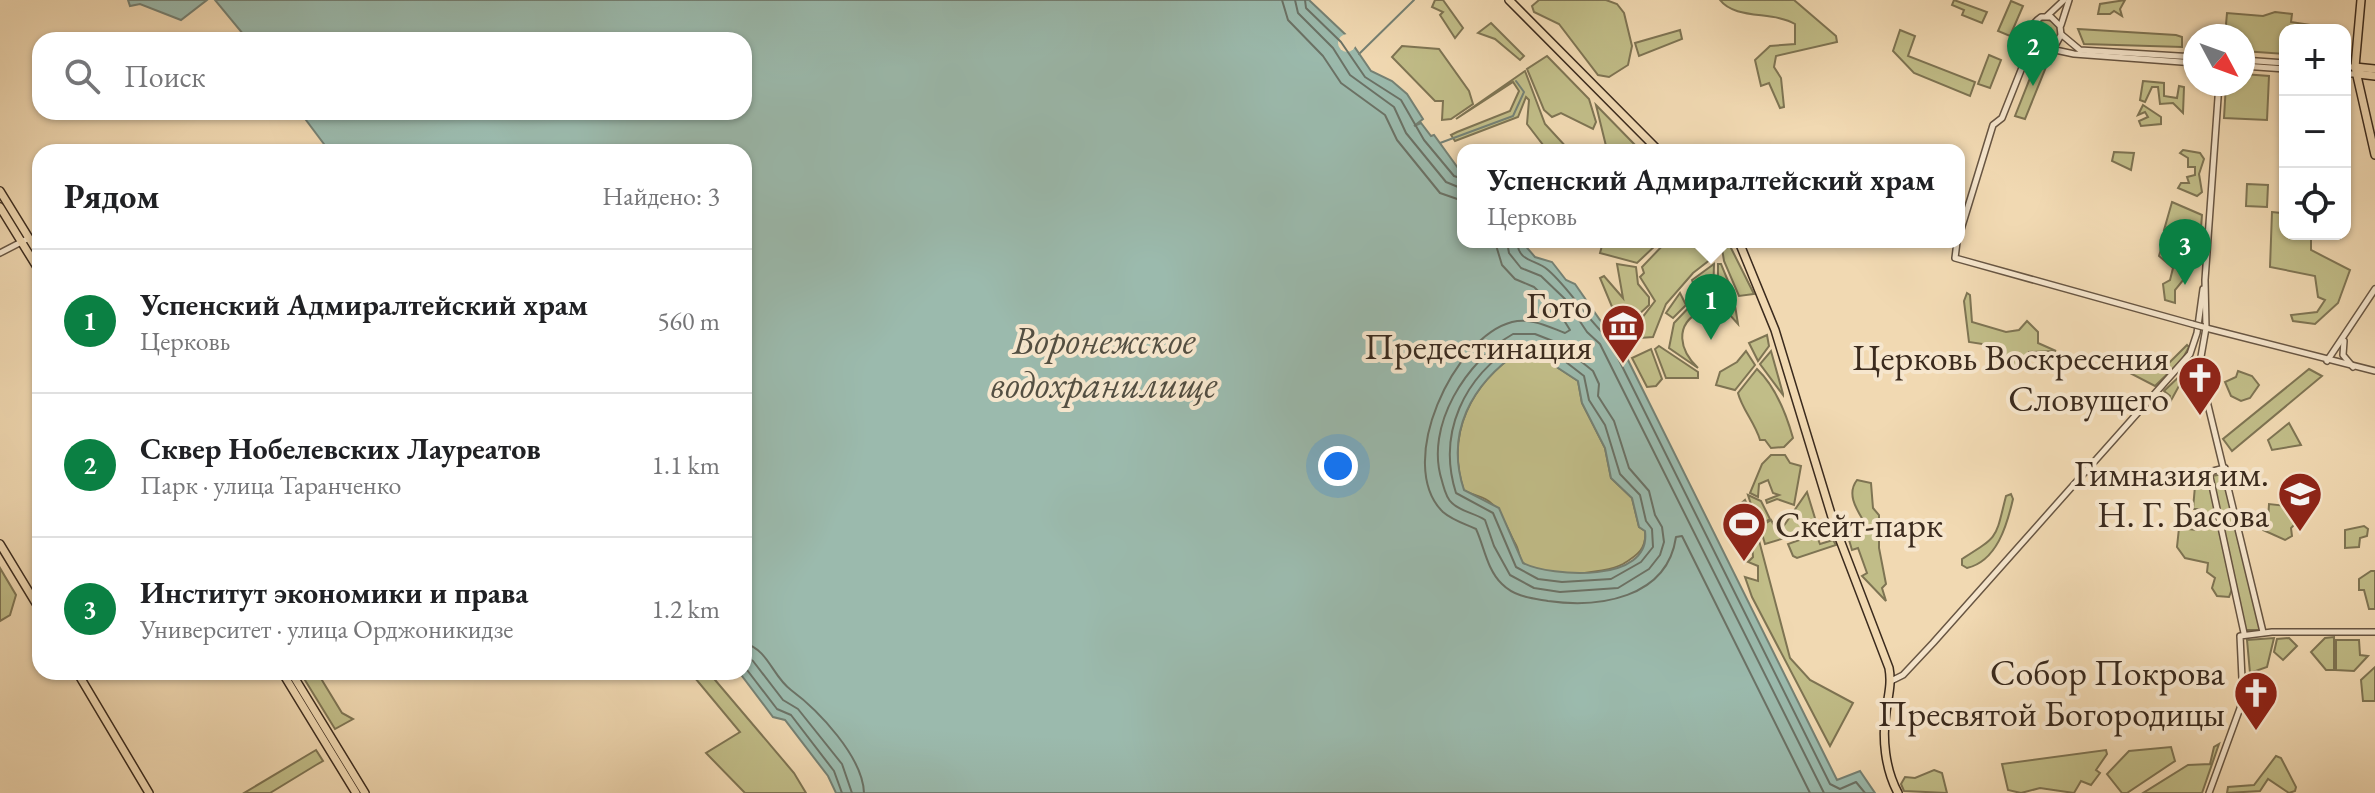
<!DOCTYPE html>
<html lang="ru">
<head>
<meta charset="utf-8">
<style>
  :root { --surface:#fff; --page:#f6f6f6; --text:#202124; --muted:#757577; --line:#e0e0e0; --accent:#0b8043 }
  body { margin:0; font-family:"EB Garamond",serif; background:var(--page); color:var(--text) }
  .controls { position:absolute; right:24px; top:24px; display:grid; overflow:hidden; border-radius:16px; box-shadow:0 2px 6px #0004 }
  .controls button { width:72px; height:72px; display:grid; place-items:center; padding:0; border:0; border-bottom:2px solid var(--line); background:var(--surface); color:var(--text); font:40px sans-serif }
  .compass { position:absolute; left:2183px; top:24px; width:72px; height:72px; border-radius:50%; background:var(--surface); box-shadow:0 2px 6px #0004; rotate:131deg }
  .you { position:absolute; left:1338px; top:466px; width:28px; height:28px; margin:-20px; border:6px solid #fff; border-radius:50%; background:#1a73e8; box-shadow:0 0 0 12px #1a73e833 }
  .badge { display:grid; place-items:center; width:52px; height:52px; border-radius:50%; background:var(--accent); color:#fff; font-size:26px; font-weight:700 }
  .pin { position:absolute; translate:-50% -66px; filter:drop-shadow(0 2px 4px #0008) }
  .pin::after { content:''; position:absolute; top:42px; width:28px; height:24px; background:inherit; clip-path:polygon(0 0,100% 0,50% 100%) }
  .popup { position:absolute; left:1457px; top:144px; width:508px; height:104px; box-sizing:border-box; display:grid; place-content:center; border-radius:16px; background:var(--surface); filter:drop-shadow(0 2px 6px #0005); font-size:26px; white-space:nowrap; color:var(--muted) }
  .popup b { font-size:30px; color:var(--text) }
  .popup::after { content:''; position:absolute; left:50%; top:100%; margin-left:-16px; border:16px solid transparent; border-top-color:var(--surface) }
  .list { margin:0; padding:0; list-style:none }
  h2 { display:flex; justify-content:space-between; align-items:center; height:104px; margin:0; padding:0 32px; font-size:34px }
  h2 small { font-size:26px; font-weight:400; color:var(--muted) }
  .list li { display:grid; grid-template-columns:52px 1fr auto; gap:24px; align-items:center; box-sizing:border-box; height:144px; padding:0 32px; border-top:2px solid var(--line) }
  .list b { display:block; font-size:30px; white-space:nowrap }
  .list p { margin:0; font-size:26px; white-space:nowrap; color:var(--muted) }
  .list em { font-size:26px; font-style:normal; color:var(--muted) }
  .icon { flex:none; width:44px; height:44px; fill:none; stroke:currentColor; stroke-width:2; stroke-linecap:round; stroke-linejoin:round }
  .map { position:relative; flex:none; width:2375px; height:793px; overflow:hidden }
  .search { position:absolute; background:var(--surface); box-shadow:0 2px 6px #0004; left:32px; top:32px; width:720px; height:88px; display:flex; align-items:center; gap:20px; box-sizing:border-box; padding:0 28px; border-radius:24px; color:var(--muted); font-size:30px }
  .panel { position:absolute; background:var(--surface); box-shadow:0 2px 6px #0004; left:32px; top:144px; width:720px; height:536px; border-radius:24px }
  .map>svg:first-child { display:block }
  .green { fill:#c1bd88; stroke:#7e7453; stroke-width:2 }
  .water { fill:#9bbaad; stroke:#758174; stroke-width:2; fill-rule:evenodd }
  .pier { fill:#f1d9b2 }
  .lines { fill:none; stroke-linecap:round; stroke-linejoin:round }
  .shore { stroke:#6b7266; stroke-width:2 }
  .stream { stroke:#758174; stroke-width:2 }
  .minor-casing { stroke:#685643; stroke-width:8 }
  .major-casing { stroke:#3b2b1e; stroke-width:10 }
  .minor { stroke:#f6e6cd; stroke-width:5 }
  .major { stroke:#f1d9b2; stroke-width:7 }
  .minor-bridge-casing { stroke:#685643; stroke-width:8; stroke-linecap:butt }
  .minor-bridge { stroke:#f6e6cd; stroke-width:5 }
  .labels { text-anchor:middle; stroke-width:8; stroke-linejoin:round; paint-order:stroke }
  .poi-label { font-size:36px; fill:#3b2b1e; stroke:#f6e6cd; text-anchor:end }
  .water-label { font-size:38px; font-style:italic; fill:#534f42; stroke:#f6e6cd }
</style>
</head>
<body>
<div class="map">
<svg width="2375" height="793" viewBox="0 0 2375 793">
  <rect width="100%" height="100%" fill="#f1d9b2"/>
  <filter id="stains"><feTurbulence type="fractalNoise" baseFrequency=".0025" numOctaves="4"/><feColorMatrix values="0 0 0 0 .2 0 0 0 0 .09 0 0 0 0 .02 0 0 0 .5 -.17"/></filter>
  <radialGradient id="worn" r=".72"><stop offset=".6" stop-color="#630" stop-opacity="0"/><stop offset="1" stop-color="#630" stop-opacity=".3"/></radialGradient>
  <g class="green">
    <path d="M 1435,0 L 1443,0 L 1463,28 L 1455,38 L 1440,15 L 1443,12 L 1432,7 Z"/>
    <path d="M 1539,0 L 1606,0 L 1617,4 L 1624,13 L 1632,46 L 1628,65 L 1609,77 L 1598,75 L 1559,24 L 1534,12 L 1532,6 Z"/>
    <path d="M 1720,0 L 1794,0 L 1836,36 L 1837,42 L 1776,56 L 1774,67 L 1781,78 L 1784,107 L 1780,108 L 1769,83 L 1761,86 L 1755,60 L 1770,46 L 1795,44 L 1795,24 C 1774,11 1735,20 1720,0 Z"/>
    <path d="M 1954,0 L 1987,12 L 1982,23 L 1962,15 L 1964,10 L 1952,5 Z"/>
    <path d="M 2125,0 L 2120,9 L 2122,16 L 2114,11 L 2110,14 L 2098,14 L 2100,4 Z"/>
    <path d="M 2011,1 L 2023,6 L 2010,36 L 1998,31 Z"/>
    <path d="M 2275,12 L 2292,14 L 2291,22 L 2343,30 L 2285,30 L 2285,54 L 2243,51 L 2243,36 L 2225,36 L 2227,13 L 2263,16 Z"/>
    <circle cx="2046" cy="32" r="12"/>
    <path d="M 1491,23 L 1524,56 L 1520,60 L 1495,39 L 1478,33 Z"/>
    <path d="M 2078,29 L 2176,35 L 2182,37 L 2182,47 L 2084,44 Z"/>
    <path d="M 1680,30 L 1682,39 L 1639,56 L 1635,43 Z"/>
    <path d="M 1900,30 L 1915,36 L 1908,56 L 1975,82 L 1970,96 L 1914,73 L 1893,51 Z"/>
    <path d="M 1402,46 L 1439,49 L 1469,91 L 1473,104 L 1451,119 L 1442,120 L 1443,101 L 1435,101 L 1392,57 Z"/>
    <path d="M 1989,55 L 2001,60 L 1990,88 L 1978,84 Z"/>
    <path d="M 1547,56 L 1589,99 L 1596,122 L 1593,129 L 1561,113 L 1552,117 L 1544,110 L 1527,69 Z"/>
    <path d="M 2036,63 L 2046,67 L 2025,119 L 2015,116 Z"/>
    <path d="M 1525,71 L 1545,124 L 1569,150 L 1547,150 L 1527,124 L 1529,100 L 1526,97 L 1518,117 L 1455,141 L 1451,135 L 1457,132 L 1510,111 L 1519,91 L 1513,82 L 1456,119 Z"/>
    <path d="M 2243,74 L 2269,76 L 2267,120 L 2224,118 L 2226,84 L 2243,84 Z"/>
    <path d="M 2143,81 L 2164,83 L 2164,96 L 2177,98 L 2179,86 L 2184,87 L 2183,113 L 2173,103 L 2160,104 L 2158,87 L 2152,87 L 2145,102 L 2140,100 Z"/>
    <path d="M 1596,105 L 1640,150 L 1607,150 Z"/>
    <path d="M 2143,105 L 2161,117 L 2161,124 L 2141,126 L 2139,121 L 2148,117 L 2145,112 L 2138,115 Z"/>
    <path d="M 2183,150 L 2200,153 L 2204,159 L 2199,174 L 2202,192 L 2197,196 L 2178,188 L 2181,183 L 2189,183 L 2187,177 L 2195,175 L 2195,167 L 2188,167 L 2188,158 L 2180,153 Z"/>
    <path d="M 2114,152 L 2134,153 L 2131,170 L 2112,161 Z"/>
    <path d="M 2247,184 L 2268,185 L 2267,207 L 2246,206 Z"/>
    <path d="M 2172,202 L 2202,215 L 2200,241 L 2164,230 Z"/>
    <path d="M 2272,212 L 2281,213 L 2285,234 L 2311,234 L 2311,250 L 2350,270 L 2338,303 L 2315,324 L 2293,321 L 2291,315 L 2317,312 L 2325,300 L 2318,297 L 2315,276 L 2270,267 Z"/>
    <path d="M 1603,242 L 1659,242 L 1637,263 L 1600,253 Z"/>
    <path d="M 1666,242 L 1714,242 L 1711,259 L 1693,273 L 1666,304 L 1653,337 L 1640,338 L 1642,318 L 1655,301 L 1640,277 L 1644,273 L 1642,267 Z"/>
    <path d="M 1721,242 L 1728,242 L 1754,294 L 1739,296 L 1724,261 Z"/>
    <path d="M 2161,249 L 2175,258 L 2178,271 L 2183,273 L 2184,279 L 2175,290 L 2175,303 L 2165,300 L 2163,284 L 2170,280 L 2173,268 L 2159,256 Z"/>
    <path d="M 1617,264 L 1636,267 L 1638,284 L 1649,297 L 1649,305 L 1636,317 L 1631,317 L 1629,330 L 1638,331 L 1638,338 L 1625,338 L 1600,278 L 1604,276 L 1623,298 Z"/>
    <path d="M 1714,264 L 1713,298 L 1703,311 L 1692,280 Z"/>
    <path d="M 1718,264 L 1721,264 L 1733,293 L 1738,324 L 1730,315 L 1718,310 Z"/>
    <path d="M 1680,293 L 1686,305 L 1673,318 L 1666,313 Z"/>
    <path d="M 1967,293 L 1970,295 L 1972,322 L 2006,332 L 2019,330 L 2027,321 L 2038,332 L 2038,343 L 2056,351 L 2029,352 L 2028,369 L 2000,364 L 2002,353 L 1995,346 L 1969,342 L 1964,301 Z"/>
    <path d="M 1697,299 L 1701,311 C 1673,325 1680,351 1698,368 L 1669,348 L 1674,323 Z"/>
    <path d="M 1767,335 L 1769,346 L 1758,361 L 1749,343 Z"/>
    <path d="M 2187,345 L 2189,347 L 2182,360 L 2155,386 L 2124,370 L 2125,364 L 2147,372 L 2154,371 L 2154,362 L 2168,364 Z"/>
    <path d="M 1659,346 L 1698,372 L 1698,378 L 1666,378 L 1655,349 Z"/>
    <path d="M 1651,349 L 1662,379 L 1656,386 L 1647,387 L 1632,358 Z"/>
    <path d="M 1520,351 L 1551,359 L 1552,364 L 1578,381 L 1582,403 L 1605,448 L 1611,478 L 1632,498 L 1639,527 L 1645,531 C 1647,548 1638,555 1623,564 C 1605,574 1538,580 1523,563 C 1519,559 1519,550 1516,545 C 1508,532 1502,509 1487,500 C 1481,496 1471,494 1464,491 C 1445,433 1471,384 1520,351 Z"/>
    <path d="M 1746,351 L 1755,365 L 1735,390 L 1716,385 L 1720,372 L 1737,362 Z"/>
    <path d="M 1771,351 L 1783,394 L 1783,395 L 1760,364 Z"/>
    <path d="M 1757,369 C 1776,387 1786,413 1793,438 L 1784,447 L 1771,448 L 1765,440 L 1760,440 C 1755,423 1742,409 1738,393 Z"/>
    <path d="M 2309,369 L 2322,376 L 2232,451 L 2223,439 Z"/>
    <path d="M 2194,370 L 2180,384 L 2168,406 L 2170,396 L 2164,391 L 2185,371 Z"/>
    <path d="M 2238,371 L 2252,376 L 2259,385 L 2250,398 L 2241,401 L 2231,396 L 2225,382 L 2236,377 Z"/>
    <path d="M 2289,423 L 2301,445 L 2272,450 L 2268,440 Z"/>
    <path d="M 1771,455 L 1785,455 L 1790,463 L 1801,466 L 1794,505 L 1777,499 L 1767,503 L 1766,500 L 1779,495 L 1773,493 L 1768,480 L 1759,484 L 1758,497 L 1750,493 L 1762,464 Z"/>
    <path d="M 2223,474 L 2260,629 L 2259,630 L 2245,630 L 2212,476 Z"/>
    <path d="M 1857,480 L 1871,483 L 1873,508 L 1879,515 L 1879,548 L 1886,584 L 1882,588 L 1886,601 L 1862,576 L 1867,573 L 1858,548 L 1852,550 L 1849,540 L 1863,520 C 1855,507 1847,493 1857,480 Z"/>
    <path d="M 2210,483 L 2232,589 L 2229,597 L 2217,596 L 2212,588 L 2215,578 L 2207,572 L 2208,563 L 2185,558 L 2177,547 L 2179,528 L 2196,530 L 2196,521 L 2202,520 L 2200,509 L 2193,509 L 2195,486 Z"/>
    <path d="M 1807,492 L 1818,528 L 1765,544 L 1760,527 L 1771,520 L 1776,529 L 1783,527 Z"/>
    <path d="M 2011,494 L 2013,499 C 2007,525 1997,561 1967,568 L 1962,565 L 1962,559 C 2000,535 1995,539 2006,496 Z"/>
    <path d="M 1748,495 L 1761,501 L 1770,519 L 1758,526 Z"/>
    <path d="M 1745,500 L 1756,526 L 1741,529 L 1728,526 L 1729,514 Z"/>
    <path d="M 2293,500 L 2296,502 L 2298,521 L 2291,528 L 2292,536 L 2285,540 L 2263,530 L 2261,521 L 2268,521 L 2269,504 L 2286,506 L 2286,501 Z"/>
    <path d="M 2364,526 L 2368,529 L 2367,536 L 2360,538 L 2359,547 L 2345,548 L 2345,530 Z"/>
    <path d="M 1756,529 L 1790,658 L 1810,680 L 1853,703 L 1830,746 L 1752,597 L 1745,577 L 1758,581 L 1758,566 L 1748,562 L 1753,557 L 1752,543 L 1743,536 Z"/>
    <path d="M 1816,534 L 1820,544 L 1833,540 L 1836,545 L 1797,558 L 1793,556 L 1788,544 Z"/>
    <path d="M 0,568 L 16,595 L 10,615 L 0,621 Z"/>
    <path d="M 2371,571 L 2375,571 L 2375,609 L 2369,609 L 2364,590 L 2359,590 L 2359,579 Z"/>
    <path d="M 2334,637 L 2334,670 L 2326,670 L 2311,652 L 2325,638 Z"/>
    <path d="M 2274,638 L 2267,667 L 2250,673 L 2247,640 Z"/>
    <path d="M 2289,638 L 2297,646 L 2283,660 L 2274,652 L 2277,639 Z"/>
    <path d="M 2336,640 L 2359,640 L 2360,655 L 2368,656 L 2354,671 L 2336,670 Z"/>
    <path d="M 2375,667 L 2375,701 L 2363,701 L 2361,680 Z"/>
    <path d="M 300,672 L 317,672 L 342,713 L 353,719 L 335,729 Z"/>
    <path d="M 690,672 L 710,674 L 794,773 L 806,793 L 745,793 L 706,753 L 740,732 Z"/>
    <path d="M 2219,744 L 2202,793 L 2143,793 L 2188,765 L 2210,764 L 2214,747 Z"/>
    <path d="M 2171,747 L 2175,761 L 2127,793 L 2122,793 L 2107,774 L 2129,751 Z"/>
    <path d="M 316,750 L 323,761 L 316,765 L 270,793 L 244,793 Z"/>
    <path d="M 2106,750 L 2107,754 L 2096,770 L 2100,773 L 2091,785 L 2081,781 L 2074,793 L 2040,788 L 2021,793 L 2008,790 L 2002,764 Z"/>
    <path d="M 2276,756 L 2281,758 L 2296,787 L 2295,791 L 2289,793 L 2268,779 L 2260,791 L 2227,793 L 2228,787 L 2254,785 Z"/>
    <path d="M 1934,770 L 1942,773 L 1947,793 L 1904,791 L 1901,784 L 1905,777 L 1915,778 Z"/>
  </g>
  <g class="water">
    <path d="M 128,0 L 207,0 L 181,20 L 140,4 L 130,6 Z"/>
    <path d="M 215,0 L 1309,0 L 1347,36 L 1371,71 L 1392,81 L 1407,94 L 1423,119 L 1414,126 L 1421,123 L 1431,136 L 1434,135 L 1463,175 L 1463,242 L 1522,242 L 1535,257 L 1552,262 L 1566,280 L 1575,284 L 1600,320 L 1614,332 L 1837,780 L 1860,771 L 1875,793 L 836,793 L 828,776 L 785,720 L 773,717 L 739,672 L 744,672 L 744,152 L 330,152 L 300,112 L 744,112 L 744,40 L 248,40 ZM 1520,351 L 1551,359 L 1552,364 L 1578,381 L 1582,403 L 1605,448 L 1611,478 L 1632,498 L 1639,527 L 1645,531 C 1652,584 1551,577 1523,563 L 1499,508 L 1464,490 C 1445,433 1471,384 1520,351 Z"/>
  </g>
  <circle class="pier" cx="1347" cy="43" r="9"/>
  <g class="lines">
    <g class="shore">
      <path d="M 1282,0 L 1288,20 L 1323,56 L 1341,83 L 1385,115 L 1397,140 L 1440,193 L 1463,201"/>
      <path d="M 1295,0 L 1298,13 L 1333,48 L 1350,75 L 1394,107 L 1406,133 L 1446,182 L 1463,189"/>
      <path d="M 1305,0 L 1306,8 L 1341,42 L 1365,77 L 1401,100 L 1424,140 L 1454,176 L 1463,179"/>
      <path d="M 1495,242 L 1502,265 L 1515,279 L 1534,287 L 1557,309 L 1570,330 L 1565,333 C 1549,327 1531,317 1512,322 C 1454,337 1394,464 1443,512 C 1452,520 1465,524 1476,529 C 1484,546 1487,570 1502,584 C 1515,597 1531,598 1548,601 C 1598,608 1667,599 1676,537 L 1682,536 L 1810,793"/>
      <path d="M 1507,242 L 1509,253 L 1521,268 L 1541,276 L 1565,299 L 1587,332 L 1600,344 L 1824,793"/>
      <path d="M 1517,242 C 1519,263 1536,259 1548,270 C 1571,290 1585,317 1608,338 L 1830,784 L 1840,789 L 1856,782 L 1865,793"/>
      <path d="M 1513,334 L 1535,334 L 1558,343 L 1593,371 L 1599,384 L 1598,396 L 1614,421 L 1629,468 L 1649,491 L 1655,515 L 1662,527 L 1664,542 L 1660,555 L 1649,569 L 1618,588 L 1560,592 L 1534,588 L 1510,575 L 1494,546 L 1485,520 C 1475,513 1461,512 1452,503 C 1446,498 1444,488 1442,481 C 1424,426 1467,360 1513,334 Z"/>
      <path d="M 1517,344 L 1533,344 L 1553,352 L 1584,376 L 1589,400 L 1605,425 L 1620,474 L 1640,495 L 1646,521 L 1652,529 L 1653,547 L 1641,562 L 1611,579 L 1562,582 L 1538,579 L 1516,567 L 1493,513 L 1456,493 C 1437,433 1464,376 1517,344 Z"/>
      <path d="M 744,643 C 769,650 772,676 791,690 C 818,710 863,757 864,793"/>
      <path d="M 744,655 L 753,661 L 783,700 L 798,709 L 842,764 L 852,793"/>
      <path d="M 744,666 L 777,709 L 791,715 L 834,771 L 842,793"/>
    </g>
    <g class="stream">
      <path d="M 1359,54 L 1414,0"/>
      <path d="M 1440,143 L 1513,116 L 1524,92 L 1516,81"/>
    </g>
    <g class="minor-casing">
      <g id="minor">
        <path d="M 2047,16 L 2064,0"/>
        <path d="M 2061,25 L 2069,0"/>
        <path d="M 2062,35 L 2080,50 L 2195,57"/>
        <path d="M 2046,48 L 2074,54 L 2195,63"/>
        <path d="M 2027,55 L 2042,47"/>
        <path d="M 2243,60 L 2285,63"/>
        <path d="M 2243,66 L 2285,69"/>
        <path d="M 2345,67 L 2355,67"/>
        <path d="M 2345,74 L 2358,74"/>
        <path d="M 2219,84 L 2205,280 L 2206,328 L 2199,368 L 2263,632"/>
        <path d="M 1959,236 L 1993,125 L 2002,118 L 2027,55 C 2024,42 2029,25 2041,17 L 2051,17 L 2060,26 L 2061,35 L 2056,44 L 2042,47 L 2034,41 L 2031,29"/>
        <path d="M 1957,242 L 1955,258 L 2192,324"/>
        <path d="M 0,253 L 29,238"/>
        <path d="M 2206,328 L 2375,371"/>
        <path d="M 2344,341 L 2343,355 L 2353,367"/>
        <path d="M 2327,361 L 2375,289"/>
        <path d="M 2225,468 L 2209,472 L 2244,633"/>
        <path d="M 1891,681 L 1903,675 L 1933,643 L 2190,354 L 2197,333 L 2203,289"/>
        <path d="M 2209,793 L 2243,700 L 2240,636 L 2272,632 L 2375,632"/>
      </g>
    </g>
    <g class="major-casing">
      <g id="major">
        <path d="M 1509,0 L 1658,150"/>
        <path d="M 2361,0 L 2355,67 L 2375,155"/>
        <path d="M 2355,67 L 2375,69"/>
        <path d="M 2358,74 L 2375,76"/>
        <path d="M 0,191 L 40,256"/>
        <path d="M 0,207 L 40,272"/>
        <path d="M 1739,242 L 1775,330 L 1835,527 L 1889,668 C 1892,684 1888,696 1886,712 C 1882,738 1885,769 1898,793"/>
        <path d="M 0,544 L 40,610"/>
        <path d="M 77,672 L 149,793"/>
        <path d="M 282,672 L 356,793"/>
        <path d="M 291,672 L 365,793"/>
      </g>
    </g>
    <use href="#minor" class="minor"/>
    <use href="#major" class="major"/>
    <g class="minor-bridge-casing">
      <path id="minor-bridge" d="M 2192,324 L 2203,327"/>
    </g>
    <use href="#minor-bridge" class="minor-bridge"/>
  </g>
  <defs>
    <g id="museum-pin" transform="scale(2.3)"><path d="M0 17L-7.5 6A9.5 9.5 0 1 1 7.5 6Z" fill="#8f2418" stroke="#f6e6cd"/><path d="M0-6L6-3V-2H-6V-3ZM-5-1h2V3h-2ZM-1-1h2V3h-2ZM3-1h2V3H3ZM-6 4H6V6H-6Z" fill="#fff"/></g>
    <g id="church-pin" transform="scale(2.3)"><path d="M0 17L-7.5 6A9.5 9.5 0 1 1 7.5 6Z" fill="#8f2418" stroke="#f6e6cd"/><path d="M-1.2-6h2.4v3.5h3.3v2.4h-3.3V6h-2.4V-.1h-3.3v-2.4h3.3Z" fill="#fff"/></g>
    <g id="school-pin" transform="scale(2.3)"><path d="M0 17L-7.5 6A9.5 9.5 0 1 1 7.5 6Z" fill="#8f2418" stroke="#f6e6cd"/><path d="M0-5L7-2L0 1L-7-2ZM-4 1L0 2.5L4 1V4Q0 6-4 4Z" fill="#fff"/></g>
    <g id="stadium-pin" transform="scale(2.3)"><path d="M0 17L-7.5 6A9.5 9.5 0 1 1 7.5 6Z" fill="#8f2418" stroke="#f6e6cd"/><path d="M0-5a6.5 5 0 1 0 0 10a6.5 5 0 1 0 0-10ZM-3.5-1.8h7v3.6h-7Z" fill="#fff"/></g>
  </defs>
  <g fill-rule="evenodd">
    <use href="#museum-pin" x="1623" y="326"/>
    <use href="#church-pin" x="2200" y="378"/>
    <use href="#school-pin" x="2300" y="494"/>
    <use href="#stadium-pin" x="1744" y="524"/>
    <use href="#church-pin" x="2256" y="693"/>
  </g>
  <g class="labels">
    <g class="poi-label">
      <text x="1592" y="318">Гото<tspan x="1592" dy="41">Предестинация</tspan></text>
      <text x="2169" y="370">Церковь Воскресения<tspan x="2169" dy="41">Словущего</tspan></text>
      <text x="2269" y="486">Гимназия им.<tspan x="2269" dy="41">Н. Г. Басова</tspan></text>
      <text x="1775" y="537" text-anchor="start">Скейт-парк</text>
      <text x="2225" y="685">Собор Покрова<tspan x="2225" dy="41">Пресвятой Богородицы</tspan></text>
    </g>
    <g class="water-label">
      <text x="1104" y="353">Воронежское<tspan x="1104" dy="44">водохранилище</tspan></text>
    </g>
  </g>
  <rect width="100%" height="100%" filter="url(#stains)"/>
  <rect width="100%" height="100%" fill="url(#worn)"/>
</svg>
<div class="controls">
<button>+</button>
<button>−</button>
<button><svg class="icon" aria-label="locate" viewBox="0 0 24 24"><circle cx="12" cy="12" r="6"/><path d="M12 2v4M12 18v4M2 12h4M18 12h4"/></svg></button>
</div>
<svg class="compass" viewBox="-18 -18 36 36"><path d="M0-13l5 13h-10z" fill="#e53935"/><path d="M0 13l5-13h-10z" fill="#757577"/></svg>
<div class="you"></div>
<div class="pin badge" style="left:1711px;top:340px">1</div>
<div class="popup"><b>Успенский Адмиралтейский храм</b>Церковь</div>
<div class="pin badge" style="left:2033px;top:86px">2</div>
<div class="pin badge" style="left:2185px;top:285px">3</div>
<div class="search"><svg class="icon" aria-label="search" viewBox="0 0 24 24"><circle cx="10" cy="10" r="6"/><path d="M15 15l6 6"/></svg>Поиск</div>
<section class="panel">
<h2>Рядом<small>Найдено: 3</small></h2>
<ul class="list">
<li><span class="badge">1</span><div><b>Успенский Адмиралтейский храм</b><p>Церковь</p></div><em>560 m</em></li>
<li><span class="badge">2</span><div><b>Сквер Нобелевских Лауреатов</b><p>Парк · улица Таранченко</p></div><em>1.1 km</em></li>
<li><span class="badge">3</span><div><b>Институт экономики и права</b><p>Университет · улица Орджоникидзе</p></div><em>1.2 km</em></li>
</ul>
</section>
</div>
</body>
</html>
